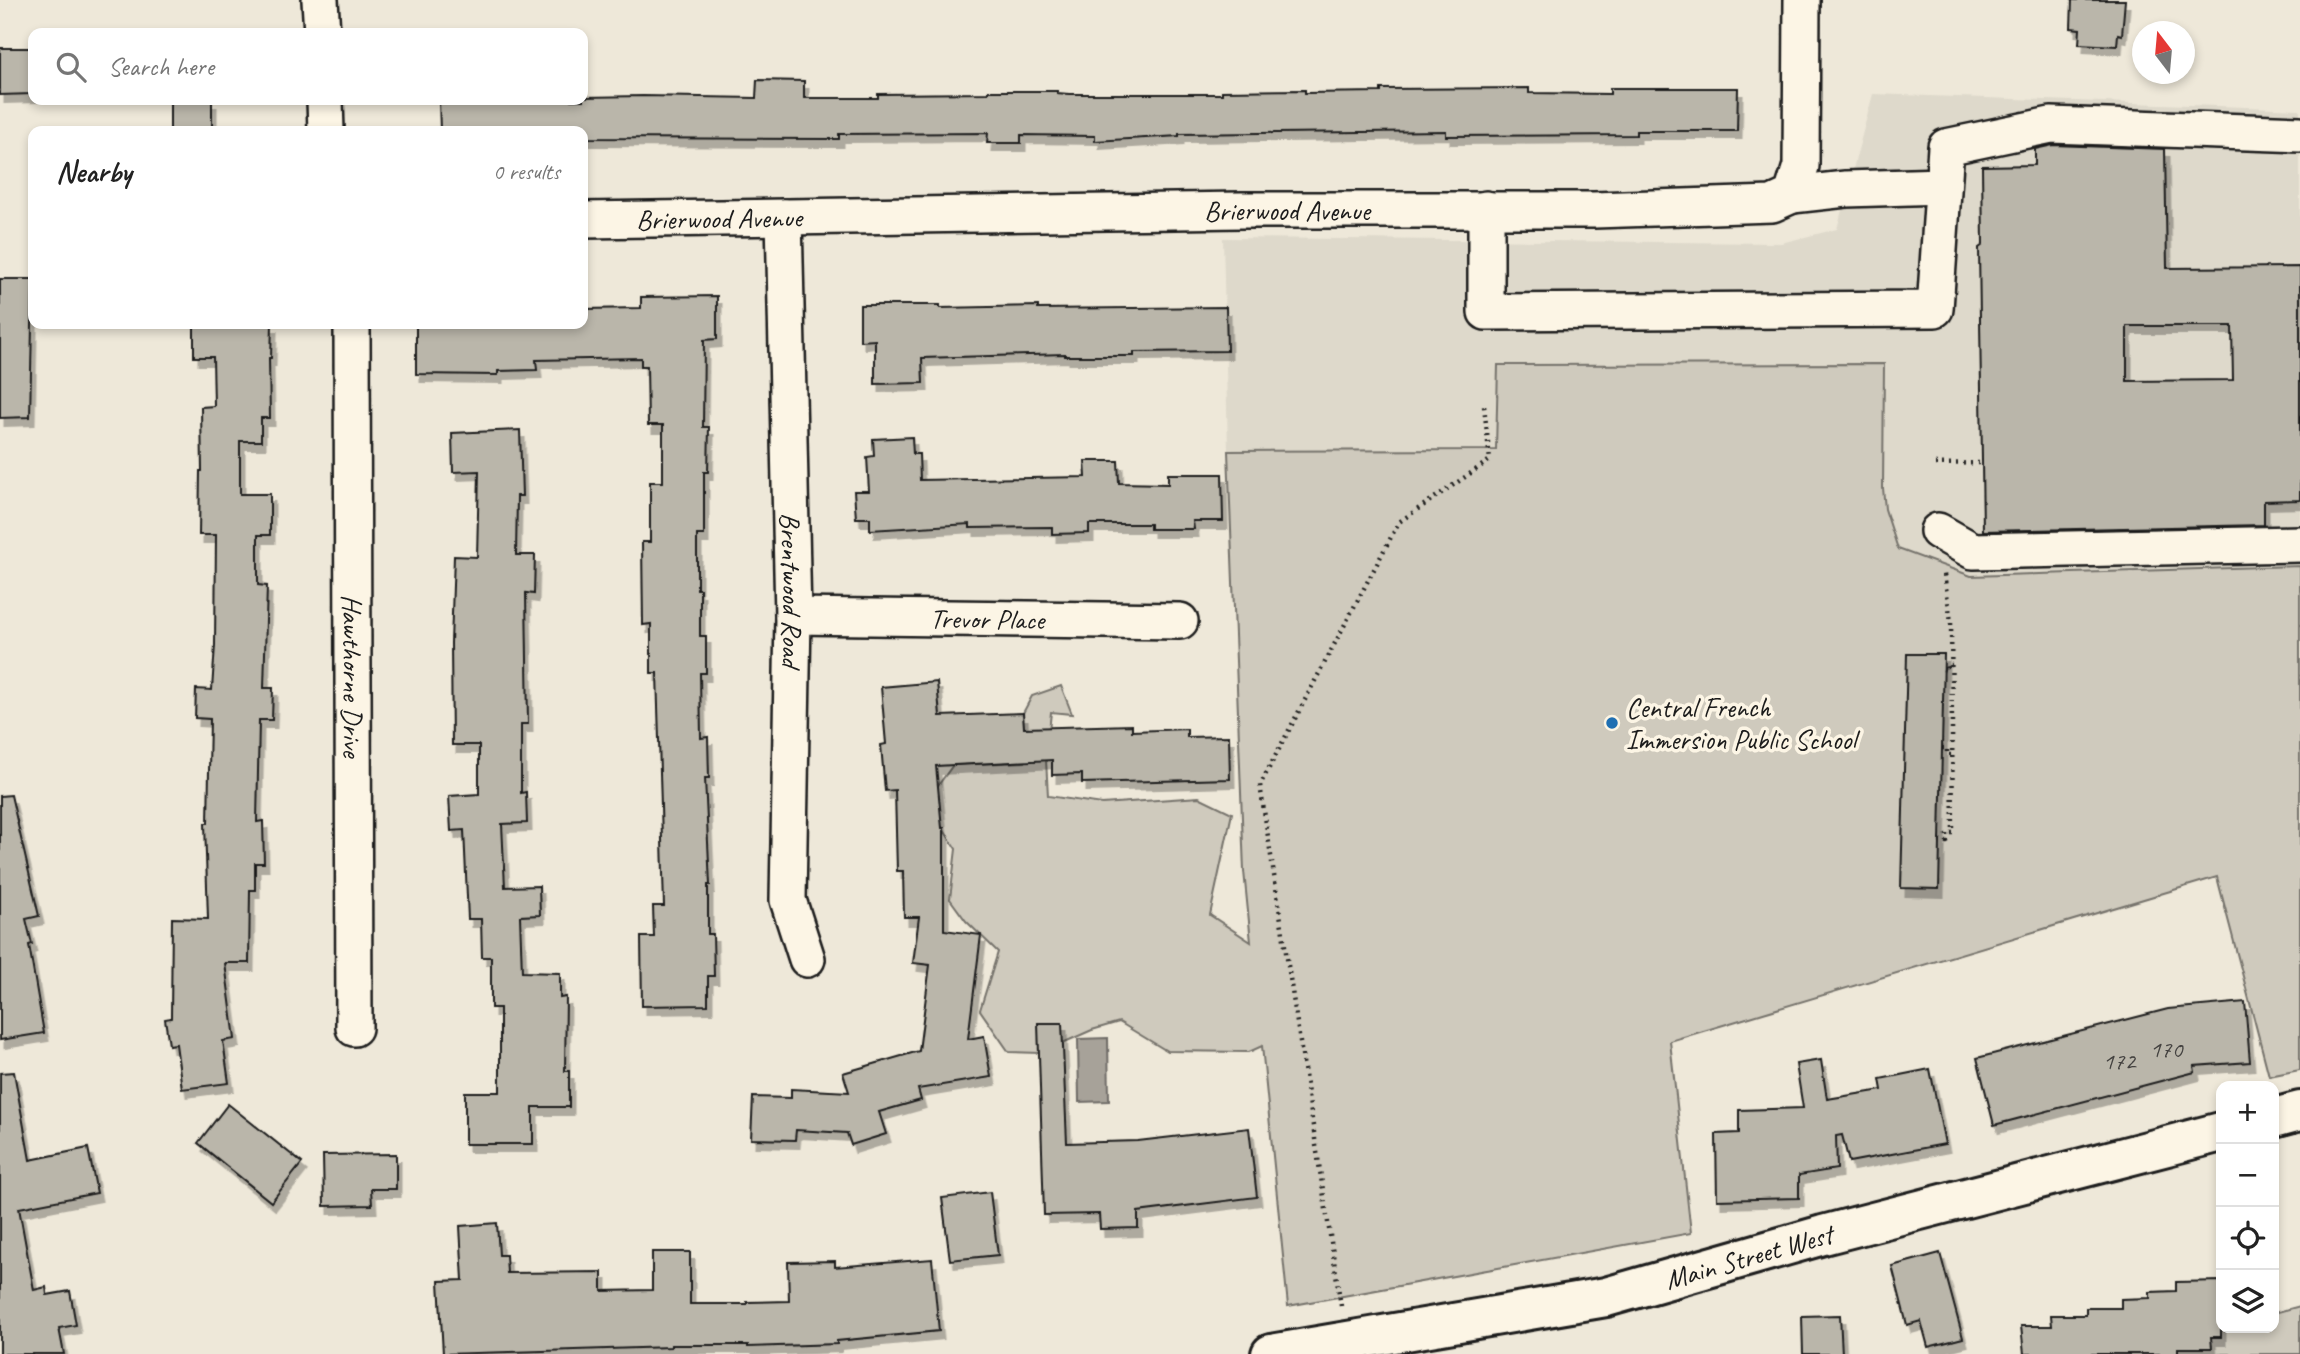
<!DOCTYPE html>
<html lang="en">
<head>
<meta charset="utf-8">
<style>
  :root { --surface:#fff; --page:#f6f6f6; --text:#222; --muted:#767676; --line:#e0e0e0 }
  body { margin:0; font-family:Caveat,sans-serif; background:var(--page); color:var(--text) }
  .controls { position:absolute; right:21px; bottom:21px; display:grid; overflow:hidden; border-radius:14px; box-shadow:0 4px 10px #0003 }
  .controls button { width:63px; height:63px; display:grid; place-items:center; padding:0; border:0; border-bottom:2px solid var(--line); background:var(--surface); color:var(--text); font:35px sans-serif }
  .compass { position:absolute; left:2132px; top:21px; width:63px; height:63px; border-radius:50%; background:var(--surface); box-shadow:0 4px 10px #0003; rotate:344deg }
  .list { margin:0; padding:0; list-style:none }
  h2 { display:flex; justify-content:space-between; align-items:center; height:91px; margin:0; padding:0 28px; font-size:30px }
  h2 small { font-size:23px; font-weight:400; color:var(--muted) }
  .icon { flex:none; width:38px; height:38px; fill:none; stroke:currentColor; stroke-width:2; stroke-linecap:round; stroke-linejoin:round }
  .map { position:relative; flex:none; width:2300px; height:1354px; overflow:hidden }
  .search { position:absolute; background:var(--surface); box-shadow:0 4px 10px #0003; left:28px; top:28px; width:560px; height:77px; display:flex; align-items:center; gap:18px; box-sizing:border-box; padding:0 24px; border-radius:14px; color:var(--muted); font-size:26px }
  .panel { position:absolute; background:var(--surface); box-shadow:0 4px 10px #0003; left:28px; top:126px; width:560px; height:203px; border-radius:14px }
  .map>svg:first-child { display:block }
  .built { fill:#ded9cb }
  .green { fill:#cfcabd; stroke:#76736c; stroke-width:2 }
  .water { fill:#a7a299; stroke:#6f6c67; stroke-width:2 }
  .building { fill:#bab6aa; stroke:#1c1c1c; stroke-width:2; fill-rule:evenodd; filter:url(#shadow) }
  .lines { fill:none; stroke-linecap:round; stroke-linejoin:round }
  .minor-casing { stroke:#1c1c1c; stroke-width:40 }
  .major-casing { stroke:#1c1c1c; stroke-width:44 }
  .path { stroke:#1c1c1c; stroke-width:4.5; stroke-dasharray:2 5; stroke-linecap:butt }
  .minor { stroke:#fcf5e5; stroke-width:35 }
  .major { stroke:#fcf5e5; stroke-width:38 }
  .poi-dot { fill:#1f6fb2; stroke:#fcf5e5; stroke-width:2.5 }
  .labels { text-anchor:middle; stroke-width:7; stroke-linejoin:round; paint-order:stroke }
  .number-label { font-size:24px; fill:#444240 }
  .street-label { font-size:28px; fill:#1c1c1c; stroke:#fcf5e5 }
  .poi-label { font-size:28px; fill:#1c1c1c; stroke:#fcf5e5; text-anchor:start }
</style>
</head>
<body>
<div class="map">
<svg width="2300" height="1354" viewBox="0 0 2300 1354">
  <defs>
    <filter id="shadow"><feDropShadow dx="4.5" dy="8" stdDeviation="0" flood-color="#0004"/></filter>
  </defs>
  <rect width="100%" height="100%" fill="#eee8d9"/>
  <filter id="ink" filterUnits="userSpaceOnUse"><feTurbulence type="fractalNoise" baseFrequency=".0143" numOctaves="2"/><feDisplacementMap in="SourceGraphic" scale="14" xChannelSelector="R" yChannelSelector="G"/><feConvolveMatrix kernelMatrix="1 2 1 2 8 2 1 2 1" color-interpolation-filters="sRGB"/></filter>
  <g filter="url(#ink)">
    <path class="built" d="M 1873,94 L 2300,109 L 2300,566 L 1971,576 L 2010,939 L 1670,1041 L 1691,1233 L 1288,1306 L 1244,871 L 1228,451 L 1223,238 L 1781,243 L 1837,229 Z"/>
    <g class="green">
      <path d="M 1884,364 L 1883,488 L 1885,509 L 1898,549 L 1971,576 L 2300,566 L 2300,1070 L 2269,1076 L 2217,877 L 1670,1041 L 1691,1233 L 1288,1306 L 1262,1046 L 1249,1052 L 1167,1051 L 1119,1022 L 1092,1030 L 1040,1053 L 1009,1052 L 980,1010 L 998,952 L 966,921 L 950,899 L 956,849 L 926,802 L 953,765 L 1025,762 L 1023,713 L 1032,696 L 1061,686 L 1072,714 L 1051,712 L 1046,760 L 1048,796 L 1102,804 L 1199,797 L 1232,813 L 1210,915 L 1251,942 L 1244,871 L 1228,451 L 1496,450 L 1498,365 Z"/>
      <path d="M 2300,1306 L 2300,1354 L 2112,1354 L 2221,1326 L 2221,1328 L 2274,1328 L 2274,1313 Z"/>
    </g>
    <path class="water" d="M 1108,1038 L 1109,1101 L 1079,1102 L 1078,1039 Z"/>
    <g class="building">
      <path d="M 2072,0 L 2125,0 L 2122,35 L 2118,34 L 2117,46 L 2079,44 L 2080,29 L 2071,28 Z"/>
      <path d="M 0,48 L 33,48 L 33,94 L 0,95 Z"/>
      <path d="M 757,80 L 804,81 L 804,98 L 878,98 L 878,94 L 988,93 L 988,91 L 1057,91 L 1057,93 L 1069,94 L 1222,94 L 1222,91 L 1305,90 L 1305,93 L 1381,92 L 1381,89 L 1529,88 L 1529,93 L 1610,94 L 1610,88 L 1738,88 L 1737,131 L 1636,131 L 1636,135 L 1446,136 L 1446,131 L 1179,134 L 1179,136 L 1095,141 L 1095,136 L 1021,135 L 1021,143 L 987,143 L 988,133 L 839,134 L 839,139 L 583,138 L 583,131 L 440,131 L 439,100 L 583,100 L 583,97 L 643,96 L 756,98 Z"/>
      <rect x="170" y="100" width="42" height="31"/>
      <path d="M 2053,145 L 2165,149 L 2167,268 L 2300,267 L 2300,500 L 2264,501 L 2264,525 L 1983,531 L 1979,248 L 1983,245 L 1982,166 L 2035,165 L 2035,149 ZM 2127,326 L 2232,326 L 2233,380 L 2127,381 Z"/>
      <path d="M 0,279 L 33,279 L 30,417 L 0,418 Z"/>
      <path d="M 717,296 L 717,339 L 704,340 L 703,427 L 709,427 L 708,472 L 704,472 L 704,535 L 697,535 L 697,589 L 700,589 L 700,636 L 706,636 L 706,673 L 700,673 L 701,738 L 708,737 L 709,778 L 705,778 L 710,885 L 708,885 L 708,934 L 713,934 L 714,976 L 708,976 L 708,1005 L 642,1006 L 641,937 L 654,937 L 653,906 L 664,906 L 657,673 L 651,673 L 651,624 L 643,625 L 642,542 L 650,542 L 650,482 L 663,482 L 663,425 L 648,425 L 647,366 L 641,366 L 641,358 L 536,360 L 537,370 L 498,371 L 498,375 L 416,374 L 416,324 L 583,324 L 583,309 L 641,308 L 641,297 Z"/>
      <path d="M 860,305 L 940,305 L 940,308 L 1038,306 L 1038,309 L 1226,307 L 1227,351 L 1134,352 L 1134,356 L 1065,356 L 1065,354 L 922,358 L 923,383 L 875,384 L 875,340 L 860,341 Z"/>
      <path d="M 194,324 L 272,324 L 271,358 L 269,358 L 270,418 L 261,418 L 261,441 L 240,441 L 240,494 L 270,494 L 270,535 L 258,535 L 258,585 L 267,586 L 264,688 L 273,688 L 272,720 L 259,720 L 257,822 L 263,821 L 264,863 L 255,863 L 255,890 L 250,890 L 249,963 L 225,963 L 235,1039 L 223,1041 L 229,1083 L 182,1089 L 176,1044 L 169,1045 L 165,1019 L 171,1018 L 172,918 L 208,919 L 205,823 L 208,823 L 210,719 L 195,718 L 196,689 L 212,690 L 215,645 L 216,535 L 199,535 L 200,471 L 202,471 L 201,407 L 214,406 L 213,357 L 194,357 Z"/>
      <path d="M 520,430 L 522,496 L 517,496 L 516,555 L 535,555 L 534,594 L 526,593 L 528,724 L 521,724 L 521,793 L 526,792 L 527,823 L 502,824 L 505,887 L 539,886 L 540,915 L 520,916 L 522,972 L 560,973 L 560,998 L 566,997 L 565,1071 L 569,1071 L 569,1107 L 533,1107 L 533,1144 L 465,1144 L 465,1092 L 500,1092 L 500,1008 L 491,1008 L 491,957 L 482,957 L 481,919 L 468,919 L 464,830 L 451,831 L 449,796 L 479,794 L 479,745 L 452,745 L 451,643 L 454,556 L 477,557 L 479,471 L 453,472 L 452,433 Z"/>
      <path d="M 912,437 L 913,454 L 919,454 L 920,480 L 1086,477 L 1085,461 L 1118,461 L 1119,483 L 1168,484 L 1168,474 L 1222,474 L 1223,521 L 1193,521 L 1194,529 L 1150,529 L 1150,524 L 1089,524 L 1089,533 L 1052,534 L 1052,527 L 970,528 L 970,524 L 870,530 L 870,518 L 856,518 L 854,491 L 869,491 L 867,457 L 874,456 L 873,439 Z"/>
      <path d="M 1907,654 L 1944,654 L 1939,889 L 1901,888 Z"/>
      <path d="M 937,682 L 940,716 L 1023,713 L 1024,728 L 1132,725 L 1132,731 L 1187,729 L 1187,737 L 1229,736 L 1230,779 L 1082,783 L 1082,774 L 1052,775 L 1052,760 L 936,766 L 942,828 L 944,828 L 944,930 L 981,935 L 968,1039 L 984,1036 L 991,1077 L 918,1089 L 921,1100 L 879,1112 L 886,1134 L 851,1145 L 847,1133 L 796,1130 L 795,1140 L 751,1139 L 753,1097 L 791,1098 L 791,1089 L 849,1092 L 843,1073 L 919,1051 L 930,965 L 913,963 L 919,917 L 904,917 L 903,871 L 897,871 L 895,790 L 885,791 L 881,745 L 886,744 L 881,687 Z"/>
      <path d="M 11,795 L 39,916 L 26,919 L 32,944 L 29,945 L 44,1033 L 0,1040 L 0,796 Z"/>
      <path d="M 2245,1002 L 2250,1062 L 2194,1066 L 2195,1072 L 1994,1125 L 1977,1058 L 2168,1009 Z"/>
      <path d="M 1038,1023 L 1062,1023 L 1067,1143 L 1138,1141 L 1249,1128 L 1257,1197 L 1138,1212 L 1138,1228 L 1100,1229 L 1099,1214 L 1044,1215 Z"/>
      <path d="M 1821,1060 L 1827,1099 L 1882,1090 L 1880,1079 L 1930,1069 L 1945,1144 L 1849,1162 L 1842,1135 L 1836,1136 L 1837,1169 L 1799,1175 L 1799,1198 L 1717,1200 L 1716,1134 L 1739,1133 L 1739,1110 L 1803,1108 L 1796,1064 Z"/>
      <path d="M 14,1072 L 30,1160 L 88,1148 L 97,1193 L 19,1208 L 34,1290 L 46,1287 L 47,1295 L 70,1291 L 76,1325 L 59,1328 L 64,1354 L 0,1354 L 0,1073 Z"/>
      <path d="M 228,1104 L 302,1163 L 271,1202 L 198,1143 Z"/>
      <path d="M 396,1154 L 396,1189 L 371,1189 L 372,1205 L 324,1206 L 323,1155 Z"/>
      <path d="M 990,1192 L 998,1255 L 950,1260 L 942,1198 Z"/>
      <path d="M 497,1223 L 499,1255 L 506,1255 L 507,1273 L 602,1272 L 602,1291 L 652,1290 L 652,1252 L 690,1252 L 690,1304 L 747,1304 L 747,1302 L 789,1301 L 788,1262 L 835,1261 L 835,1267 L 932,1259 L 939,1331 L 837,1341 L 837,1344 L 748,1347 L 748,1345 L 671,1345 L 671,1347 L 443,1354 L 439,1281 L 463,1280 L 460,1226 Z"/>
      <path d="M 1940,1253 L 1963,1338 L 1928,1347 L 1921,1321 L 1907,1325 L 1892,1266 Z"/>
      <path d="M 2221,1281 L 2221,1337 L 2211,1337 L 2212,1348 L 2178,1348 L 2178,1354 L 2024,1354 L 2021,1326 L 2052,1326 L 2051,1315 L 2086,1315 L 2086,1308 L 2121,1308 L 2121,1299 L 2150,1298 L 2150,1292 L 2176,1291 L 2176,1282 Z"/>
      <path d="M 1840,1315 L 1842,1354 L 1803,1354 L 1802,1316 Z"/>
    </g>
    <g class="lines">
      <g class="minor-casing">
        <g id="minor">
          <path d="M 320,0 L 322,33"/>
          <path d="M 325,100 L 326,131"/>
          <path d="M 1792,195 L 1846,189 L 1943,186"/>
          <path d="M 1486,209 L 1486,312 L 1935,309 L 1946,147 L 2051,125 L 2300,134"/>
          <path id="s1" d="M 784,217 L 793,616 L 788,900 L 807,959"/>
          <path id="s2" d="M 583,220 L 1242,210 L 1594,210 L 1772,204 L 1792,195 L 1801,166 L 1802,0"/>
          <path id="s3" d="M 352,324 L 354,1028"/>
          <path d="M 1938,531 L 1973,551 L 2300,544"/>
          <path id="s4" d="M 793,616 L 1180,621"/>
        </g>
      </g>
      <g class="major-casing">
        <g id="major">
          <path d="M 2274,1118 L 2300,1111"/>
          <path id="s5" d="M 1271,1354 L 1606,1297 L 1823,1235 L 2221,1132"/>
        </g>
      </g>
      <g class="path">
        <path d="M 1935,464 L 1982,463"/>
        <path d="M 1943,669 L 1948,670 L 1947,665 L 1952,665"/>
        <path d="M 1942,748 L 1947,748 L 1947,755 L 1951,755"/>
        <path d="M 1939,841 L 1947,842 L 1947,833 L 1953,833 L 1951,622 L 1944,574"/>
        <path d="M 1341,1306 L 1260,785 L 1399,522 L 1490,460 L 1484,406"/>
      </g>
      <use href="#minor" class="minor"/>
      <use href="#major" class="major"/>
    </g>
  </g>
  <circle class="poi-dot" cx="1612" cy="723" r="7"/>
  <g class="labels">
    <g class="number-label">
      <text x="2166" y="1057">170</text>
      <text x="2119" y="1069">172</text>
    </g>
    <g class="street-label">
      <text dy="10" stroke="none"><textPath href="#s2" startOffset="704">Brierwood Avenue</textPath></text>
      <text dy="10" stroke="none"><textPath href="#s2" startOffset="136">Brierwood Avenue</textPath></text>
      <text dy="10" stroke="none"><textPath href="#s1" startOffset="373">Brentwood Road</textPath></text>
      <text dy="10" stroke="none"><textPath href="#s4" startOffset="194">Trevor Place</textPath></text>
      <text dy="10" stroke="none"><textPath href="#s3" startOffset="352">Hawthorne Drive</textPath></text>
      <text dy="10" stroke="none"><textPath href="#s5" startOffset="488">Main Street West</textPath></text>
    </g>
    <g class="poi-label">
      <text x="1626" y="717">Central French<tspan x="1626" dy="32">Immersion Public School</tspan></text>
    </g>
  </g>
</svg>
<div class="controls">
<button>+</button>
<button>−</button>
<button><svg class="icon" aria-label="locate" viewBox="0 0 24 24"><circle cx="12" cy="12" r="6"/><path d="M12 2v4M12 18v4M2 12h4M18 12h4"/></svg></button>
<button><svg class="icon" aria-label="layers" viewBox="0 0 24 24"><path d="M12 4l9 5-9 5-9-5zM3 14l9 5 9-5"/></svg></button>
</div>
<svg class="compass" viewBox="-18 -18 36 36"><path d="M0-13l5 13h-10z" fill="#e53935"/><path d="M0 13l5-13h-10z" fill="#767676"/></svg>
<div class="search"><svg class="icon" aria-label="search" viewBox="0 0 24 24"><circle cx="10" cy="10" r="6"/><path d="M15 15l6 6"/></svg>Search here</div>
<section class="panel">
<h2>Nearby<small>0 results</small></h2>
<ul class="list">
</ul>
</section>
</div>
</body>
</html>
